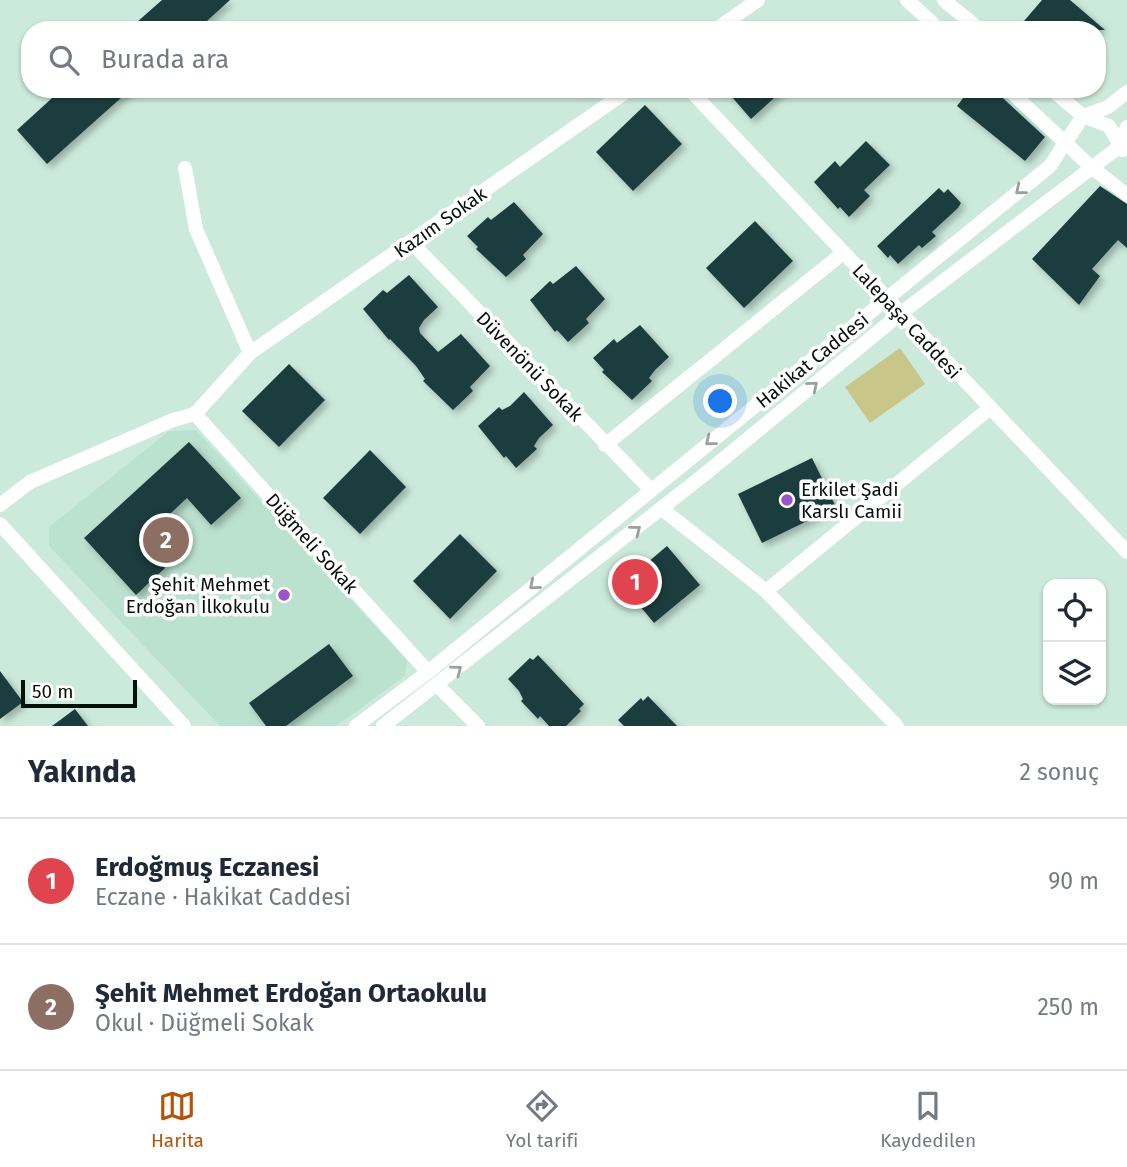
<!DOCTYPE html>
<html lang="tr">
<head>
<meta charset="utf-8">
<style>
  :root { --surface:#fff; --page:#f2f2f3; --text:#1f2937; --muted:#747a83; --line:#e0e1e3; --accent:#b45309 }
  body { margin:0; font-family:"Fira Sans",sans-serif; background:var(--page); color:var(--text) }
  .controls { position:absolute; right:21px; bottom:21px; display:grid; overflow:hidden; border-radius:14px; box-shadow:0 2px 5px #0004 }
  .controls button { width:63px; height:63px; display:grid; place-items:center; padding:0; border:0; border-bottom:2px solid var(--line); background:var(--surface); color:var(--text); font:35px sans-serif }
  .scale { position:absolute; left:21px; bottom:18px; width:116px; box-sizing:border-box; padding-left:7px; border:4px solid #06100b; border-top:0; font-size:19px; line-height:24px; white-space:nowrap; color:#06100b; -webkit-text-stroke:5px #fff; paint-order:stroke }
  .you { position:absolute; left:721px; top:402px; width:24px; height:24px; margin:-18px; border:5px solid #fff; border-radius:50%; background:#1a73e8; box-shadow:0 0 0 10px #1a73e833 }
  .badge { display:grid; place-items:center; width:46px; height:46px; border-radius:50%; background:var(--accent); color:#fff; font-size:23px; font-weight:700 }
  .pin { position:absolute; translate:-50% -50%; border:4px solid #fff; box-shadow:0 2px 7px #0006 }
  .list { margin:0; padding:0; list-style:none }
  h2 { display:flex; justify-content:space-between; align-items:center; height:91px; margin:0; padding:0 28px; font-size:30px }
  h2 small { font-size:23px; font-weight:400; color:var(--muted) }
  .list li { display:grid; grid-template-columns:46px 1fr auto; gap:21px; align-items:center; box-sizing:border-box; height:126px; padding:0 28px; border-top:2px solid var(--line) }
  .list b { display:block; font-size:26px; white-space:nowrap }
  .list p { margin:0; font-size:23px; white-space:nowrap; color:var(--muted) }
  .list em { font-size:23px; font-style:normal; color:var(--muted) }
  .icon { flex:none; width:38px; height:38px; fill:none; stroke:currentColor; stroke-width:2; stroke-linecap:round; stroke-linejoin:round }
  .map { position:relative; flex:none; width:1127px; height:726px; overflow:hidden }
  .search { position:absolute; background:var(--surface); box-shadow:0 2px 5px #0004; left:21px; right:21px; top:21px; height:77px; display:flex; align-items:center; gap:18px; box-sizing:border-box; padding:0 24px; border-radius:28px; color:var(--muted); font-size:26px }
  .sheet { height:343px; background:var(--surface) }
  nav { display:flex; justify-content:space-around; align-items:center; box-sizing:border-box; height:98px; border-top:2px solid var(--line); background:var(--surface); font-size:19px; color:var(--muted) }
  nav a { display:grid; justify-items:center; gap:4px }
  nav .on { color:var(--accent) }
  .map>svg:first-child { display:block }
  .built { fill:#bbe1cf }
  .green { fill:#c8c789 }
  .building { fill:#1e3d3d; filter:url(#shadow) }
  .lines { fill:none; stroke-linecap:round; stroke-linejoin:round }
  .street { stroke:#fff; stroke-width:14 }
  .oneway { stroke:#9b9f9d }
  .poi-dot { fill:#9b55c9; stroke:#fff; stroke-width:2.5 }
  .labels { text-anchor:middle; stroke-width:7; stroke-linejoin:round; paint-order:stroke }
  .street-label { font-size:19px; fill:#06100b; stroke:#fff }
  .poi-label { font-size:19px; fill:#06100b; stroke:#fff; text-anchor:start }
</style>
</head>
<body>
<div class="map">
<svg width="1127" height="726" viewBox="0 0 1127 726">
  <defs>
    <filter id="shadow"><feDropShadow dx="4" dy="4" stdDeviation="3.5" flood-color="#0004"/></filter>
  </defs>
  <rect width="100%" height="100%" fill="#cceadc"/>
  <path class="built" d="M 196,430 L 407,661 L 405,676 L 336,726 L 220,726 L 49,546 L 49,527 L 169,431 Z"/>
  <path class="green" d="M 900,348 L 925,384 L 870,423 L 845,387 Z"/>
  <g class="building">
    <path d="M 162,0 L 230,0 L 197,30 L 128,30 Z"/>
    <path d="M 1042,0 L 1070,0 L 1105,30 L 1034,30 L 1024,21 Z"/>
    <path d="M 62,89 L 131,89 L 47,164 L 17,130 Z"/>
    <path d="M 725,89 L 784,89 L 751,119 Z"/>
    <path d="M 970,89 L 993,89 L 1045,137 L 1025,161 L 957,106 Z"/>
    <path d="M 645,105 L 682,144 L 633,191 L 596,152 Z"/>
    <path d="M 866,141 L 890,165 L 864,190 L 870,196 L 849,217 L 840,207 L 838,209 L 814,182 L 835,161 L 840,167 Z"/>
    <path d="M 1100,186 L 1127,204 L 1127,248 L 1118,240 L 1092,269 L 1100,276 L 1079,305 L 1032,259 Z"/>
    <path d="M 939,188 L 944,193 L 948,189 L 961,203 L 958,208 L 932,232 L 936,236 L 922,248 L 919,245 L 898,264 L 890,255 L 888,258 L 877,246 Z"/>
    <path d="M 514,202 L 543,234 L 523,255 L 526,259 L 506,277 L 476,249 L 478,247 L 467,236 L 488,217 L 491,220 Z"/>
    <path d="M 755,221 L 793,261 L 744,308 L 706,268 Z"/>
    <path d="M 576,266 L 605,299 L 586,319 L 589,323 L 568,342 L 557,330 L 555,332 L 530,300 L 550,281 L 553,284 Z"/>
    <path d="M 409,275 L 438,307 L 424,320 L 419,328 L 420,333 L 438,352 L 461,334 L 490,366 L 470,387 L 473,391 L 453,410 L 423,381 L 425,379 L 416,366 L 390,339 L 389,340 L 363,309 L 383,290 L 387,293 Z"/>
    <path d="M 640,325 L 669,357 L 655,370 L 649,378 L 652,381 L 632,400 L 602,372 L 604,370 L 593,358 L 614,339 L 617,343 Z"/>
    <path d="M 289,364 L 325,400 L 279,447 L 242,411 Z"/>
    <path d="M 524,392 L 553,425 L 539,438 L 534,446 L 537,449 L 516,468 L 506,456 L 504,458 L 478,426 L 499,407 L 502,410 L 510,406 Z"/>
    <path d="M 189,442 L 241,498 L 211,525 L 187,498 L 141,541 L 165,568 L 136,595 L 84,538 Z"/>
    <path d="M 370,450 L 406,487 L 360,534 L 323,498 Z"/>
    <path d="M 812,458 L 836,507 L 762,543 L 738,494 Z"/>
    <path d="M 460,534 L 497,571 L 450,619 L 413,581 Z"/>
    <path d="M 667,546 L 700,585 L 654,623 L 622,584 Z"/>
    <path d="M 329,644 L 353,676 L 286,726 L 266,726 L 249,703 Z"/>
    <path d="M 538,655 L 584,704 L 579,709 L 581,711 L 566,726 L 549,726 L 540,716 L 538,719 L 521,701 L 523,699 L 519,691 L 508,679 L 530,658 L 533,660 Z"/>
    <path d="M 0,671 L 23,702 L 0,719 Z"/>
    <path d="M 648,696 L 677,726 L 624,726 L 618,720 L 641,698 L 643,701 Z"/>
    <path d="M 75,709 L 88,726 L 52,726 Z"/>
  </g>
  <g class="lines">
    <g class="street">
      <path d="M 907,0 L 940,30"/>
      <path d="M 944,0 L 980,30"/>
      <path d="M 715,30 L 758,0"/>
      <path d="M 689,89 L 1127,552"/>
      <path d="M 1008,89 L 1091,167 L 1127,195"/>
      <path d="M 1051,89 L 1083,116 L 1109,126 L 1123,150"/>
      <path d="M 185,168 L 196,229 L 250,353 L 195,414"/>
      <path d="M 411,242 L 650,489"/>
      <path d="M 250,353 L 630,89"/>
      <path d="M 195,414 L 428,672"/>
      <path d="M 605,445 L 843,253"/>
      <path d="M 0,505 L 30,482 L 173,420 L 195,414"/>
      <path d="M 662,509 L 766,591 L 897,726"/>
      <path d="M 0,524 L 184,726"/>
      <path d="M 766,591 L 990,408"/>
      <path d="M 437,685 L 478,726"/>
      <path d="M 356,726 L 428,672 L 1050,166 L 1083,116 L 1108,107 L 1127,92"/>
      <path d="M 383,726 L 700,478 L 900,314 L 1119,147 L 1127,127"/>
    </g>
  </g>
  <defs><path id="oneway-chevron" d="M-2-3.5L2.5 0L-2 3.5" fill="none" stroke-width="1.6" stroke-linecap="round" stroke-linejoin="round" transform="scale(1.75)"/></defs>
  <g class="oneway">
    <use href="#oneway-chevron" transform="translate(1020 190) rotate(141)"/>
    <use href="#oneway-chevron" transform="translate(813 386) rotate(-40)"/>
    <use href="#oneway-chevron" transform="translate(710 441) rotate(141)"/>
    <use href="#oneway-chevron" transform="translate(636 530) rotate(-38)"/>
    <use href="#oneway-chevron" transform="translate(534 585) rotate(140)"/>
    <use href="#oneway-chevron" transform="translate(457 670) rotate(-37)"/>
  </g>
  <g class="poi-dot">
    <circle cx="787" cy="500" r="7"/>
    <circle cx="284" cy="595" r="7"/>
  </g>
  <g class="labels">
    <g class="street-label">
      <text transform="translate(440 222) rotate(-35)" y="7">Kazım Sokak</text>
      <text transform="translate(907 321) rotate(47)" y="7">Lalepaşa Caddesi</text>
      <text transform="translate(812 360) rotate(-39)" y="7">Hakikat Caddesi</text>
      <text transform="translate(530 366) rotate(46)" y="7">Düvenönü Sokak</text>
      <text transform="translate(312 543) rotate(48)" y="7">Düğmeli Sokak</text>
    </g>
    <g class="poi-label">
      <text x="801" y="496">Erkilet Şadi<tspan x="801" dy="22">Karslı Camii</tspan></text>
      <text x="270" y="591" text-anchor="end">Şehit Mehmet<tspan x="270" dy="22">Erdoğan İlkokulu</tspan></text>
    </g>
  </g>
</svg>
<div class="controls">
<button><svg class="icon" aria-label="locate" viewBox="0 0 24 24"><circle cx="12" cy="12" r="6"/><path d="M12 2v4M12 18v4M2 12h4M18 12h4"/></svg></button>
<button><svg class="icon" aria-label="layers" viewBox="0 0 24 24"><path d="M12 4l9 5-9 5-9-5zM3 14l9 5 9-5"/></svg></button>
</div>
<div class="scale">50 m</div>
<div class="you"></div>
<div class="pin badge" style="left:635px;top:582px;background:#e0444e">1</div>
<div class="pin badge" style="left:166px;top:540px;background:#8d6e63">2</div>
<div class="search"><svg class="icon" aria-label="search" viewBox="0 0 24 24"><circle cx="10" cy="10" r="6"/><path d="M15 15l6 6"/></svg>Burada ara</div>
</div>
<section class="sheet">
<h2>Yakında<small>2 sonuç</small></h2>
<ul class="list">
<li><span class="badge" style="background:#e0444e">1</span><div><b>Erdoğmuş Eczanesi</b><p>Eczane · Hakikat Caddesi</p></div><em>90 m</em></li>
<li><span class="badge" style="background:#8d6e63">2</span><div><b>Şehit Mehmet Erdoğan Ortaokulu</b><p>Okul · Düğmeli Sokak</p></div><em>250 m</em></li>
</ul>
</section>
<nav>
<a class="on"><svg class="icon" aria-label="map" viewBox="0 0 24 24"><path d="M3 6l6-2 6 2 6-2v14l-6 2-6-2-6 2zM9 4v14M15 6v14"/></svg>Harita</a>
<a><svg class="icon" aria-label="directions" viewBox="0 0 24 24"><path d="M12 3l9 9-9 9-9-9zM9 14v-3h6M13 9l2 2-2 2"/></svg>Yol tarifi</a>
<a><svg class="icon" aria-label="saved" viewBox="0 0 24 24"><path d="M7 4h10v16l-5-4-5 4z"/></svg>Kaydedilen</a>
</nav>
</body>
</html>
